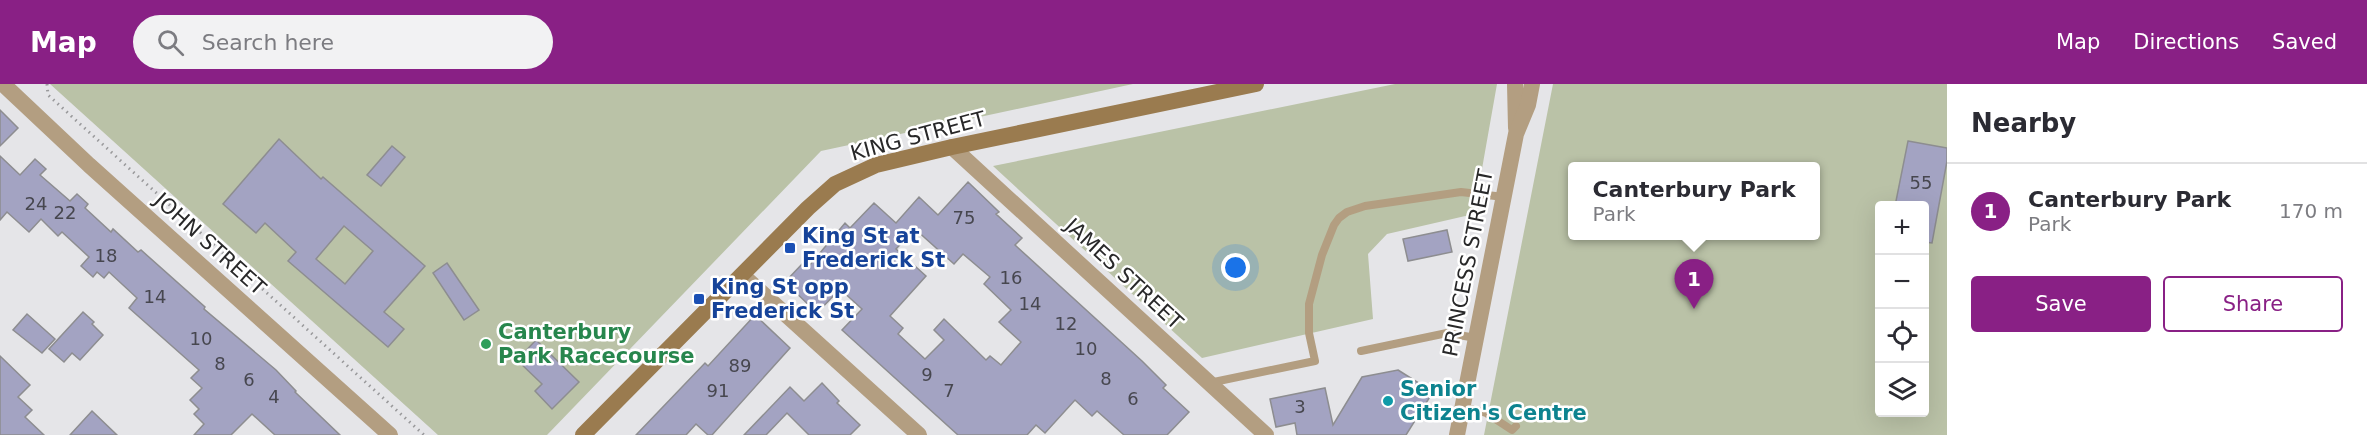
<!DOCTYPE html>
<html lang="en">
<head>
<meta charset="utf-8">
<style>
  :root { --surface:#fff; --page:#f2f2f3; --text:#2b2b33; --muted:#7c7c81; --line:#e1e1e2; --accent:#892085 }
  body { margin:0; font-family:"DejaVu Sans",sans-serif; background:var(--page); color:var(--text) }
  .controls { position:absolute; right:18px; bottom:18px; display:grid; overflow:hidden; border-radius:6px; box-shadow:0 6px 24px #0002 }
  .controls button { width:54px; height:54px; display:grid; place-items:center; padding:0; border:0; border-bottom:2px solid var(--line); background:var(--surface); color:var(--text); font:30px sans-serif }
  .you { position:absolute; left:1236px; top:184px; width:21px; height:21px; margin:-15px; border:4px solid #fff; border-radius:50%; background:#1a73e8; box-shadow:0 0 0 9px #1a73e833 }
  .badge { display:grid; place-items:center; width:39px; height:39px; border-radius:50%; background:var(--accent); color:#fff; font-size:20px; font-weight:700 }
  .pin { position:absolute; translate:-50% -50px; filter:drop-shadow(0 2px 3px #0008) }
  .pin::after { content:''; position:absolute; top:32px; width:21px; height:18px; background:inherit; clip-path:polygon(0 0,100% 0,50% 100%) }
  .popup { position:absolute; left:1568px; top:78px; width:252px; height:78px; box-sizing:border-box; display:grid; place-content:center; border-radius:6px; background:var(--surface); filter:drop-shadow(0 2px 4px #0005); font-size:20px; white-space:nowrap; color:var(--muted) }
  .popup b { font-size:22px; color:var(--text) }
  .popup::after { content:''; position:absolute; left:50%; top:100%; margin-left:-12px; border:12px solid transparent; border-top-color:var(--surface) }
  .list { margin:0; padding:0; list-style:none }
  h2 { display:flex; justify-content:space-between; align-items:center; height:78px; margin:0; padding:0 24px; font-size:26px }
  h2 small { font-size:20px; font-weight:400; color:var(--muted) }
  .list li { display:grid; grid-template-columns:39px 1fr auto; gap:18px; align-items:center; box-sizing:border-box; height:96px; padding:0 24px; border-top:2px solid var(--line) }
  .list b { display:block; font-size:22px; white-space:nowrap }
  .list p { margin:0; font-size:20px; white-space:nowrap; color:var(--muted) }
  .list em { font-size:20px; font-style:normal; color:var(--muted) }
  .actions { display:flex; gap:12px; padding:18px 24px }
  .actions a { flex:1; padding:14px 0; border:2px solid var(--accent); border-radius:6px; text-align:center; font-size:21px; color:var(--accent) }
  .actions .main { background:var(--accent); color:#fff }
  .icon { flex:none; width:33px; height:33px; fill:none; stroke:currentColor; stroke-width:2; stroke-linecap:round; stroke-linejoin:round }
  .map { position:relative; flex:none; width:1947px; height:351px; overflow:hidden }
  header { display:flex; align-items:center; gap:36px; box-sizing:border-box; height:84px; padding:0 30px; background:var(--accent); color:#fff }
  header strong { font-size:28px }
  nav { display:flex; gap:33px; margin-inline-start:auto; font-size:21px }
  .search { width:420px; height:54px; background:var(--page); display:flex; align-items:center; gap:15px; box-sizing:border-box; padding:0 21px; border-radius:33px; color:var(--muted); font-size:22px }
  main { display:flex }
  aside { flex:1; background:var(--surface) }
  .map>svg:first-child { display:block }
  .green { fill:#bac2a7; fill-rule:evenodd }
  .building { fill:#a3a3c2; stroke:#8d8d90; stroke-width:1.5; fill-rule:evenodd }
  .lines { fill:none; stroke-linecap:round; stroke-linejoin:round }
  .path { stroke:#99999b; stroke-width:3; stroke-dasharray:1.5 4.5; stroke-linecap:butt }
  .service { stroke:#b39e81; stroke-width:8 }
  .minor { stroke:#b39e81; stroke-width:16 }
  .tertiary { stroke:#b39e81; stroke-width:16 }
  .secondary { stroke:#9a7b4f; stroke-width:16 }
  .transit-dot { fill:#1a4fb4; stroke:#fff; stroke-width:2 }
  .leisure-dot { fill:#2e9e5b; stroke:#fff; stroke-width:2 }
  .culture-dot { fill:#0f9aa8; stroke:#fff; stroke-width:2 }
  .labels { text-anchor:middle; stroke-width:5; stroke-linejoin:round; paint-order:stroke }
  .number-label { font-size:18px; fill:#47474f }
  .street-label { font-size:21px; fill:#282829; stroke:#fff }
  .transit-label { font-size:21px; font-weight:bold; fill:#164399; stroke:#fff; text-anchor:start }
  .leisure-label { font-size:21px; font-weight:bold; fill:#27864d; stroke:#fff; text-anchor:start }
  .culture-label { font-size:21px; font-weight:bold; fill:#0d838f; stroke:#fff; text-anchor:start }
</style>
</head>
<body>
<header>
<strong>Map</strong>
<div class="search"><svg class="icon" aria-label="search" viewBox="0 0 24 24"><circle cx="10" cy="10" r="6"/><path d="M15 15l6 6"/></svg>Search here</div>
<nav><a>Map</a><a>Directions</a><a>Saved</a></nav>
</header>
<main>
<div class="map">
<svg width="1947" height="351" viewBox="0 0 1947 351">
  <rect width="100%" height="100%" fill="#e5e5e8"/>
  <g class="green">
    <path d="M 50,0 L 1133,0 L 821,67 L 547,351 L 438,351 Z"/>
    <path d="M 1395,0 L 1497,0 L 1474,130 L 1387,150 L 1368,170 L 1373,235 L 1202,274 L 993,82 Z"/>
    <path d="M 1553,0 L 1947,0 L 1947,351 L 1484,351 ZM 1572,82 L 1816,82 L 1816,152 L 1572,152 ZM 1880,122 L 1924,122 L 1924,328 L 1880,328 Z"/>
  </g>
  <g class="building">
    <path d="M 0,26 L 18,44 L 0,62 Z"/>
    <path d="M 279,55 L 321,95 L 323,93 L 425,182 L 384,228 L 404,245 L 388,263 L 288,177 L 296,168 L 265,139 L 256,149 L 223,120 ZM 344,142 L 373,167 L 345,200 L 316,175 Z"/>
    <path d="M 1908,57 L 1947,64 L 1947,77 L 1932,159 L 1924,158 L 1924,122 L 1895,122 Z"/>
    <path d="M 392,62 L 405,73 L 381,102 L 367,91 Z"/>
    <path d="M 0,72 L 20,91 L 35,75 L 46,85 L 40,91 L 70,117 L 77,110 L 88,120 L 85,124 L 111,148 L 113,145 L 138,168 L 141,166 L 205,223 L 204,225 L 276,286 L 296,307 L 295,308 L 340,351 L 275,351 L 252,330 L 231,351 L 194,351 L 204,340 L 194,330 L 199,325 L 190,316 L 202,304 L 191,294 L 199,286 L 129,224 L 137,214 L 109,188 L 104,194 L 97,188 L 93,193 L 81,182 L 89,173 L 62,148 L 58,152 L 41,135 L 29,148 L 7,128 L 0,136 Z"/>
    <path d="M 968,98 L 999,128 L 996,130 L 1022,154 L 1015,161 L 1142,277 L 1166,301 L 1163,304 L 1189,328 L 1167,351 L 1124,351 L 1097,327 L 1092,332 L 1075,316 L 1045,349 L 1036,341 L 1027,351 L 958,351 L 842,246 L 862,225 L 840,205 L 817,229 L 785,198 L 804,178 L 809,182 L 845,139 L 850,144 L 874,119 L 896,139 L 919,113 L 938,131 ZM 915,145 L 954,180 L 963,170 L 990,193 L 984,200 L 1011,226 L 999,238 L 1021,258 L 1001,281 L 990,272 L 986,276 L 944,235 L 934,246 L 944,256 L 925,275 L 898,250 L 903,244 L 890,232 L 926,192 L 896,165 Z"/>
    <path d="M 1447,146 L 1452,168 L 1408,177 L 1403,155 Z"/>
    <path d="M 447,179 L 479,226 L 464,236 L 433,189 Z"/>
    <path d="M 83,228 L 94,238 L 92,240 L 103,251 L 80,276 L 72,269 L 64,278 L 49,265 Z"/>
    <path d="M 27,230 L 55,255 L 42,269 L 13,246 Z"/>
    <path d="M 755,231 L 790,264 L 712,351 L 708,351 L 696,340 L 686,351 L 636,351 L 705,279 L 708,282 Z"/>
    <path d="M 536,256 L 579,298 L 552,325 L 535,307 L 542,300 L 517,276 Z"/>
    <path d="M 0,272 L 30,301 L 18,313 L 32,326 L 25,333 L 44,351 L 0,351 Z"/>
    <path d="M 1398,286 L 1433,308 L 1406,351 L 1297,351 L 1295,339 L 1276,343 L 1270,315 L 1325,304 L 1333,341 L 1362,293 Z"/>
    <path d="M 822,299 L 839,317 L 837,319 L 860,341 L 850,351 L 809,351 L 787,329 L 766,351 L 744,351 L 790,303 L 804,317 Z"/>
    <path d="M 92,327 L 117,351 L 70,351 Z"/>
  </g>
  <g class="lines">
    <path class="path" d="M 47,0 L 48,11 L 424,351"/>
    <g class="service">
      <path d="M 1361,267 L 1447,249 L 1476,254"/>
      <path d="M 1209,299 L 1315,277 L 1309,249 L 1309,220 L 1322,171 L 1334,141 L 1339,134 L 1347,128 L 1365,122 L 1461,108 L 1504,113"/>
      <path d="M 1463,323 L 1486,329 L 1512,346 L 1516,342"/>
    </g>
    <g class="minor">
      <path d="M 3,0 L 89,81 L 390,351"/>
      <path d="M 952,63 L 1266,351"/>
      <path d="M 742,191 L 919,351"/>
    </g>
    <g class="tertiary">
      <path d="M 1515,0 L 1516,44"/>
      <path d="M 1457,351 L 1516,50 L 1528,21 L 1532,0"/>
    </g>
    <path class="secondary" d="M 583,351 L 808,124 L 835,100 L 876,81 L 952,63 L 1256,0"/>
  </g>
  <g class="transit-dot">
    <rect x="784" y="158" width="12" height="12" rx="3"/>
    <rect x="693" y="209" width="12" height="12" rx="3"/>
  </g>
  <circle class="leisure-dot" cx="486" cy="260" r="6"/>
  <circle class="culture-dot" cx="1388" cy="317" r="6"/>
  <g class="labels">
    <g class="number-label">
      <text x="1921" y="105">55</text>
      <text x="36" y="126">24</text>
      <text x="65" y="135">22</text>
      <text x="964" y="140">75</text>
      <text x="106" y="178">18</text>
      <text x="1011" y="200">16</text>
      <text x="155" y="219">14</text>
      <text x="1030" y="226">14</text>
      <text x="1066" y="246">12</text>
      <text x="201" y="261">10</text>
      <text x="1086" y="271">10</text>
      <text x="220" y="286">8</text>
      <text x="740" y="288">89</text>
      <text x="927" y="297">9</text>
      <text x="1106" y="301">8</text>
      <text x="249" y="302">6</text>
      <text x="718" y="313">91</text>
      <text x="949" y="313">7</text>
      <text x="274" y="319">4</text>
      <text x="1133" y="321">6</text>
      <text x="1300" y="329">3</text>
    </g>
    <g class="street-label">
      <text transform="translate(918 52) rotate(-15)" y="7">KING STREET</text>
      <text transform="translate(210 160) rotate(42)" y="7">JOHN STREET</text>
      <text transform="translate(1468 179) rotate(-79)" y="7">PRINCESS STREET</text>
      <text transform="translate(1124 190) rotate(43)" y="7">JAMES STREET</text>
    </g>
    <g class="transit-label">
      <text x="802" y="159">King St at<tspan x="802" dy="24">Frederick St</tspan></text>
      <text x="711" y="210">King St opp<tspan x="711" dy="24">Frederick St</tspan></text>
    </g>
    <g class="leisure-label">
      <text x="498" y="255">Canterbury<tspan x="498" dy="24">Park Racecourse</tspan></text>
    </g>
    <g class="culture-label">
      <text x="1400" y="312">Senior<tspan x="1400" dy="24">Citizen's Centre</tspan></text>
    </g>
  </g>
</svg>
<div class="controls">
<button>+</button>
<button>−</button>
<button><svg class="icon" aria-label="locate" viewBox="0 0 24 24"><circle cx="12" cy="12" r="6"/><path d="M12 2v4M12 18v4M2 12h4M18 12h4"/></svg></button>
<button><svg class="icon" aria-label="layers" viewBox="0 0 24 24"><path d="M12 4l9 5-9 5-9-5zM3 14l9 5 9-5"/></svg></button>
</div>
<div class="you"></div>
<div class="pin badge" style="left:1694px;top:225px">1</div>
<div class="popup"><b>Canterbury Park</b>Park</div>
</div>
<aside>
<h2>Nearby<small></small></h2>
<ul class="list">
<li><span class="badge">1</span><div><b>Canterbury Park</b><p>Park</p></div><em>170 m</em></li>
</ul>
<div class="actions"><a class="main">Save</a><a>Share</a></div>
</aside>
</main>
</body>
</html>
